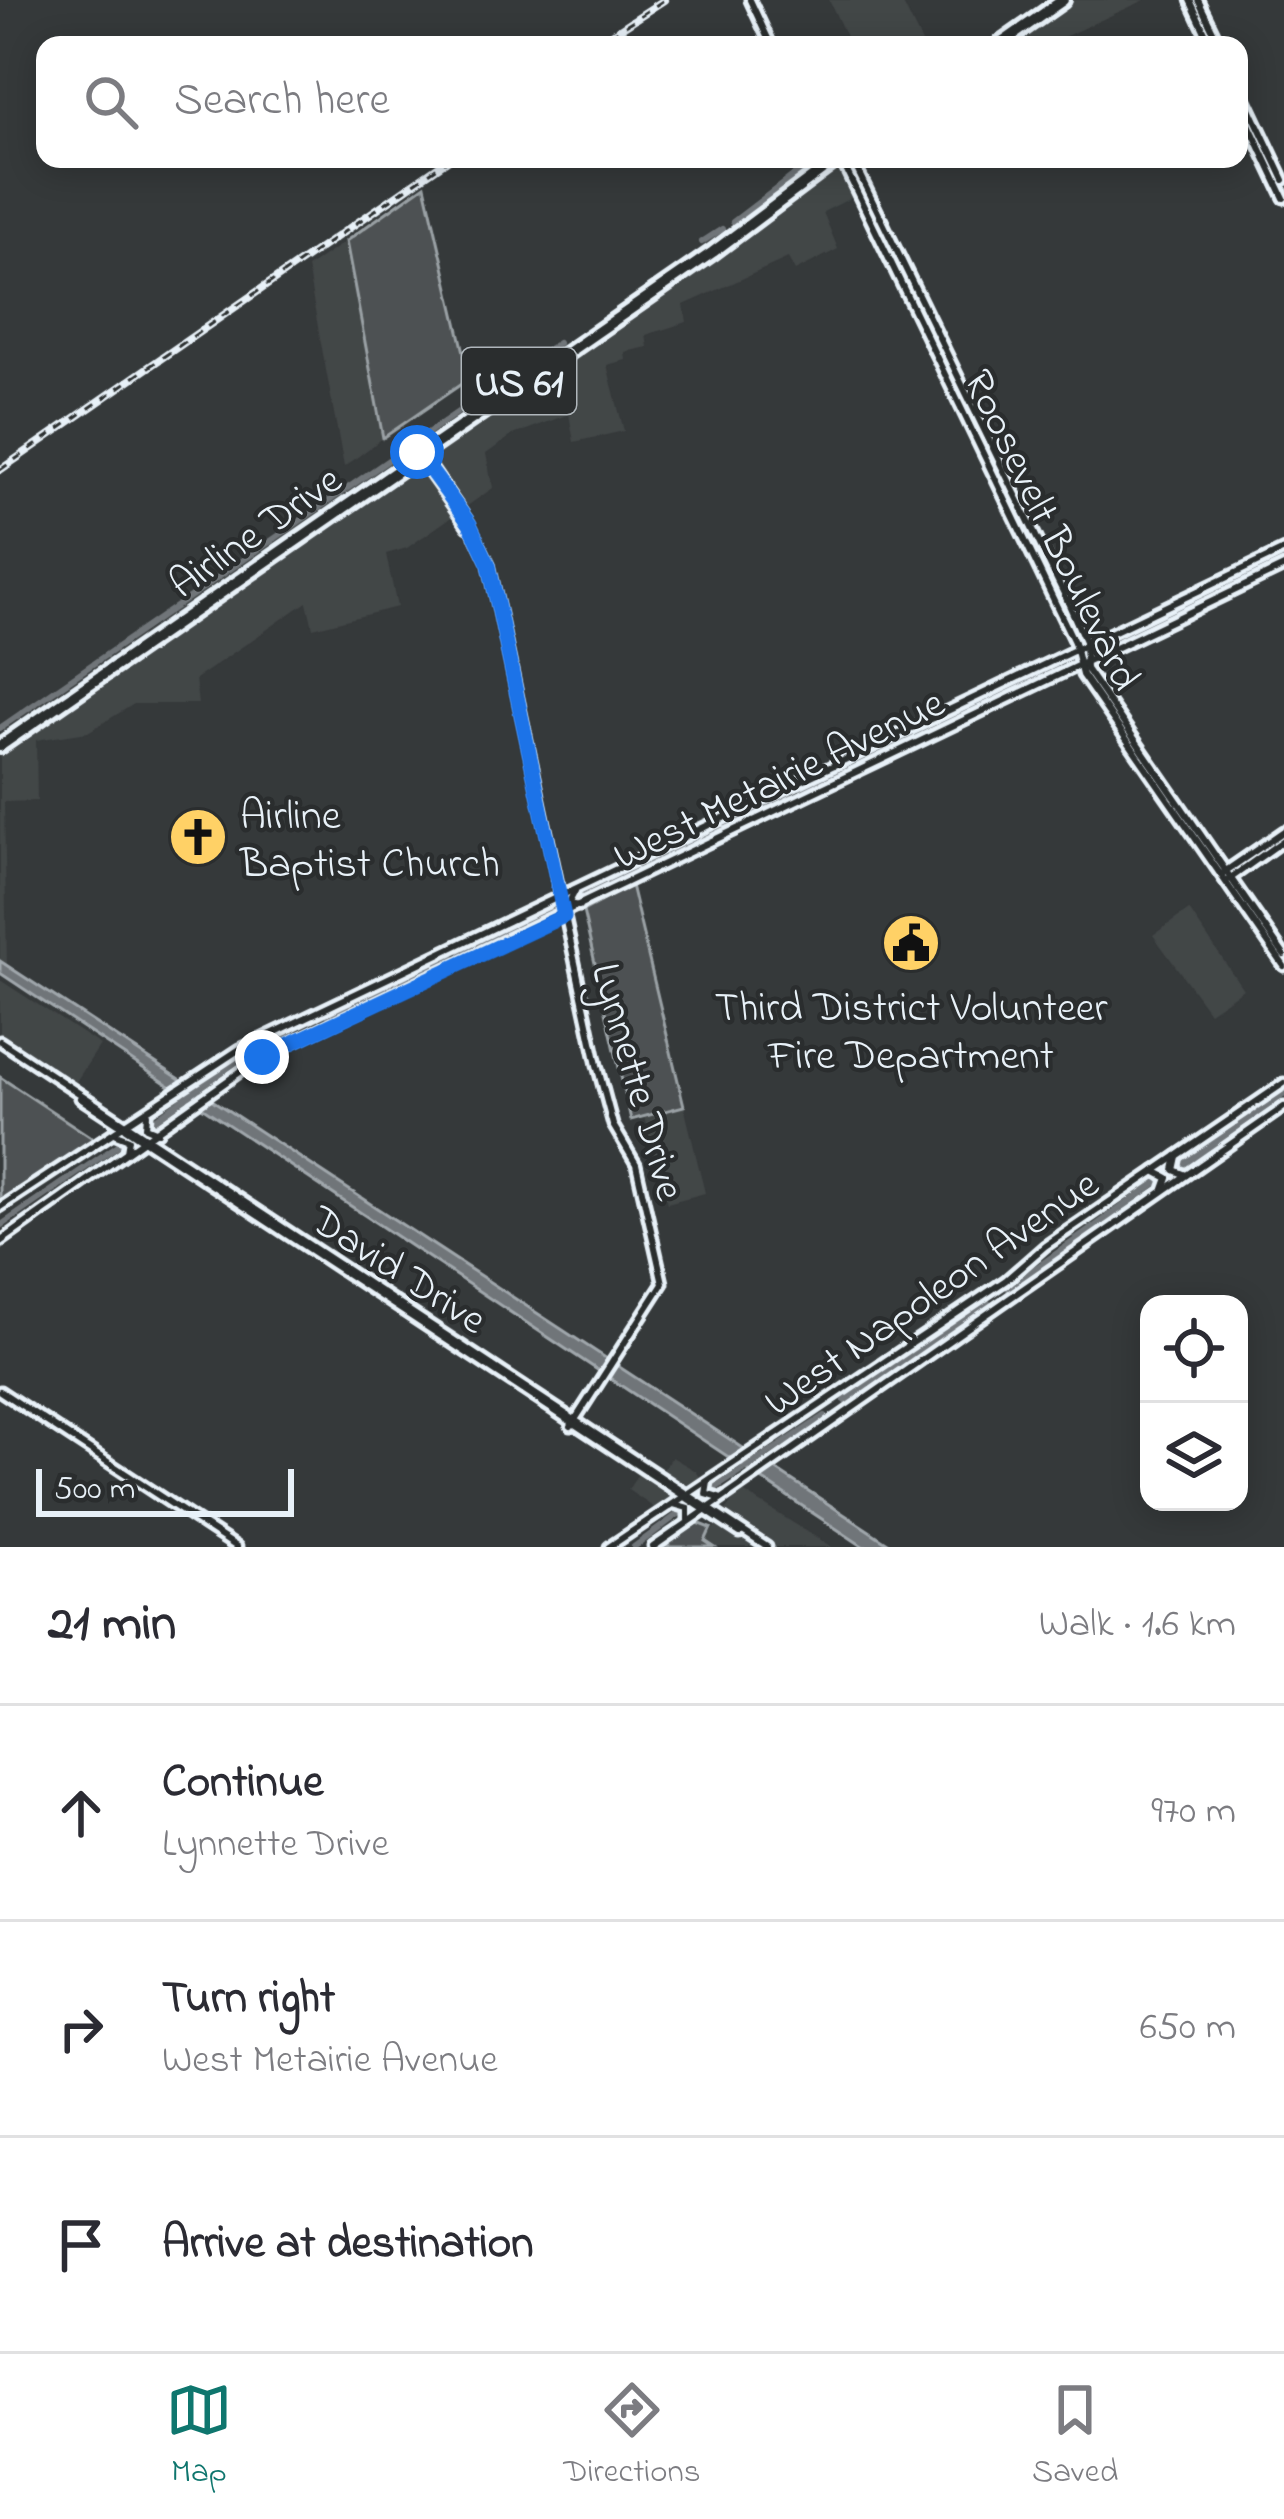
<!DOCTYPE html>
<html lang="en">
<head>
<meta charset="utf-8">
<style>
  :root { --surface:#fff; --page:#f7f7f7; --text:#2b2b33; --muted:#7c7c81; --line:#e1e1e2; --accent:#0f766e }
  body { margin:0; font-family:"Indie Flower",sans-serif; background:var(--page); color:var(--text) }
  .controls { position:absolute; right:36px; bottom:36px; display:grid; overflow:hidden; border-radius:24px; box-shadow:0 6px 30px #0003 }
  .controls button { width:108px; height:108px; display:grid; place-items:center; padding:0; border:0; border-bottom:3px solid var(--line); background:var(--surface); color:var(--text); font:60px sans-serif }
  .scale { position:absolute; left:36px; bottom:30px; width:258px; box-sizing:border-box; padding-left:12px; border:6px solid #e8f1f8; border-top:0; font-size:33px; line-height:42px; white-space:nowrap; color:#e8f1f8; -webkit-text-stroke:9px #2a2d2e; paint-order:stroke }
  .stop { position:absolute; width:36px; height:36px; margin:-27px; border:9px solid #1a73e8; border-radius:50%; background:#fff }
  .stop.end { background:#1a73e8; border-color:#fff; box-shadow:0 3px 12px #0008 }
  .list { margin:0; padding:0; list-style:none }
  h2 { display:flex; justify-content:space-between; align-items:center; height:156px; margin:0; padding:0 48px; font-size:51px }
  h2 small { font-size:39px; font-weight:400; color:var(--muted) }
  .list li { display:grid; grid-template-columns:78px 1fr auto; gap:36px; align-items:center; box-sizing:border-box; height:216px; padding:0 48px; border-top:3px solid var(--line) }
  .list b { display:block; font-size:45px; white-space:nowrap }
  .list p { margin:0; font-size:39px; white-space:nowrap; color:var(--muted) }
  .list em { font-size:39px; font-style:normal; color:var(--muted) }
  .icon { flex:none; width:66px; height:66px; fill:none; stroke:currentColor; stroke-width:2; stroke-linecap:round; stroke-linejoin:round }
  .map { position:relative; flex:none; width:1284px; height:1547px; overflow:hidden }
  .search { position:absolute; background:var(--surface); box-shadow:0 6px 30px #0003; left:36px; right:36px; top:36px; height:132px; display:flex; align-items:center; gap:30px; box-sizing:border-box; padding:0 42px; border-radius:24px; color:var(--muted); font-size:45px }
  .sheet { height:804px; background:var(--surface) }
  nav { display:flex; justify-content:space-around; align-items:center; box-sizing:border-box; height:168px; border-top:3px solid var(--line); background:var(--surface); font-size:33px; color:var(--muted) }
  nav a { display:grid; justify-items:center; gap:6px }
  nav .on { color:var(--accent) }
  .map>svg:first-child { display:block }
  .built { fill:#424647 }
  .green { fill:#4d5152; stroke:#9aa1a5; stroke-width:3 }
  .water { fill:#707579; stroke:#a0a7ac; stroke-width:3 }
  .lines { fill:none; stroke-linecap:round; stroke-linejoin:round }
  .canal { stroke:#707579; stroke-width:6 }
  .secondary-casing { stroke:#e8f1f8; stroke-width:15 }
  .highway-casing { stroke:#e8f1f8; stroke-width:20 }
  .secondary { stroke:#2a2d2e; stroke-width:6 }
  .highway { stroke:#2a2d2e; stroke-width:10 }
  .rail-casing { stroke:#e8f1f8; stroke-width:8 }
  .rail { stroke:#2a2d2e; stroke-width:3; stroke-dasharray:9; stroke-linecap:butt }
  .route { stroke:#1a73e8; stroke-width:15 }
  .labels { text-anchor:middle; stroke-width:9; stroke-linejoin:round; paint-order:stroke }
  .shield { fill:#2a2d2e; stroke:#afb6bb; stroke-width:3 }
  .shield-label { font-size:39px; font-weight:bold; fill:#e8f1f8 }
  .street-label { font-size:42px; fill:#e8f1f8; stroke:#2a2d2e }
  .poi-label { font-size:42px; fill:#e8f1f8; stroke:#2a2d2e; text-anchor:start }
</style>
</head>
<body>
<div class="map">
<svg width="1284" height="1547" viewBox="0 0 1284 1547">
  <rect width="100%" height="100%" fill="#35393a"/>
  <filter id="ink" filterUnits="userSpaceOnUse"><feTurbulence type="fractalNoise" baseFrequency=".00833" numOctaves="2"/><feDisplacementMap in="SourceGraphic" scale="24" xChannelSelector="R" yChannelSelector="G"/><feConvolveMatrix kernelMatrix="1 2 1 2 8 2 1 2 1" color-interpolation-filters="sRGB"/></filter>
  <g filter="url(#ink)">
    <g class="built">
      <path d="M 829,0 L 901,0 L 923,45 L 850,45 Z"/>
      <path d="M 1069,0 L 1145,0 L 1046,45 L 1006,45 Z"/>
      <path d="M 845,159 L 876,159 L 863,166 L 873,187 L 823,212 L 838,249 L 795,271 L 788,258 L 684,305 L 687,322 L 646,335 L 648,347 L 625,352 L 626,360 L 607,365 L 624,431 L 574,442 L 569,414 L 513,435 L 486,454 L 493,488 L 407,548 L 386,554 L 397,607 L 313,628 L 307,602 L 195,679 L 198,704 L 134,704 L 88,732 L 36,740 L 37,801 L 4,802 L 7,965 L 0,961 L 0,751 L 680,280 Z"/>
      <path d="M 346,241 L 383,438 L 344,467 L 307,268 Z"/>
      <path d="M 1189,910 L 1243,989 L 1209,1012 L 1153,935 Z"/>
      <path d="M 0,980 L 100,1045 L 73,1086 L 0,1037 Z"/>
      <path d="M 684,1106 L 705,1193 L 667,1203 L 644,1117 Z"/>
      <path d="M 672,1457 L 696,1471 L 700,1477 L 687,1485 L 662,1471 Z"/>
      <path d="M 638,1474 L 670,1496 L 670,1501 L 656,1509 L 628,1490 Z"/>
      <path d="M 740,1490 L 832,1547 L 714,1547 L 705,1541 Z"/>
    </g>
    <g class="green">
      <path d="M 425,185 L 470,378 L 383,438 L 346,241 Z"/>
      <path d="M 631,885 L 684,1106 L 631,1120 L 583,911 Z"/>
      <path d="M 0,1077 L 94,1139 L 0,1206 Z"/>
      <path d="M 698,1523 L 711,1528 L 705,1541 L 714,1547 L 661,1547 Z"/>
    </g>
    <path class="water" d="M 0,961 L 894,1547 L 864,1547 L 0,973 Z"/>
    <g class="lines">
      <g class="canal">
        <path d="M 733,222 L 815,159"/>
        <path d="M 702,242 L 722,229"/>
        <path d="M 1107,643 L 1284,559"/>
        <path d="M 0,728 L 558,343"/>
        <path d="M 803,790 L 1055,668"/>
        <path d="M 572,900 L 790,796"/>
        <path d="M 462,953 L 557,907"/>
        <path d="M 329,1016 L 453,957"/>
        <path d="M 151,1122 L 237,1061 L 292,1034"/>
        <path d="M 1181,1166 L 1284,1094"/>
        <path d="M 0,1226 L 124,1141"/>
        <path d="M 1008,1288 L 1160,1180"/>
        <path d="M 845,1401 L 988,1303"/>
        <path d="M 708,1493 L 825,1416"/>
        <path d="M 634,1547 L 685,1509"/>
      </g>
      <g class="secondary-casing">
        <g id="secondary">
          <path d="M 750,0 L 771,45"/>
          <path d="M 1190,0 L 1211,45"/>
          <path d="M 1198,0 L 1220,45"/>
          <path d="M 1239,85 L 1284,180"/>
          <path d="M 1239,103 L 1284,198"/>
          <path d="M 841,159 L 1074,642 L 1082,675 L 1284,966"/>
          <path d="M 852,159 L 1067,600 L 1085,641 L 1086,669 L 1284,955"/>
          <path d="M 421,453 L 469,523 L 489,564 L 597,1065 L 613,1125 L 636,1164 L 663,1283 L 571,1426"/>
          <path d="M 417,455 L 468,527"/>
          <path d="M 1223,873 L 1284,831"/>
          <path d="M 1228,880 L 1284,840"/>
          <path d="M 575,891 L 568,904 L 579,906"/>
          <path d="M 0,1041 L 767,1547"/>
          <path d="M 80,1098 L 740,1533"/>
          <path d="M 147,1114 L 146,1127 L 158,1132"/>
          <path d="M 116,1134 L 129,1139 L 127,1151"/>
          <path d="M 1177,1156 L 1174,1170 L 1186,1175"/>
          <path d="M 1155,1171 L 1168,1178 L 1164,1189"/>
          <path d="M 0,1207 L 240,1049 L 1284,550"/>
          <path d="M 0,1242 L 261,1057 L 1284,567"/>
          <path d="M 0,1391 L 237,1547"/>
          <path d="M 708,1482 L 706,1494 L 719,1498"/>
          <path d="M 674,1504 L 688,1508 L 688,1520"/>
          <path d="M 609,1547 L 1006,1280 L 1045,1246 L 1284,1083"/>
          <path d="M 653,1547 L 1284,1107"/>
        </g>
      </g>
      <g class="highway-casing">
        <g id="highway">
          <path d="M 999,45 L 1063,0"/>
          <path d="M 0,746 L 713,252 L 837,159"/>
        </g>
      </g>
      <use href="#secondary" class="secondary"/>
      <use href="#highway" class="highway"/>
      <g class="rail-casing">
        <g id="rail">
          <path d="M 595,45 L 664,0"/>
          <path d="M 0,470 L 449,159"/>
        </g>
      </g>
      <use href="#rail" class="rail"/>
    </g>
  </g>
  <g class="lines" filter="url(#ink)">
    <path class="route" d="M 262,1057 L 564,916 L 489,565 L 470,524 L 417,452"/>
  </g>
  <defs>
    <g id="church-disc" transform="scale(3)"><circle r="9.5" fill="#ffd166" stroke="#2a2d2e"/><path d="M-1.2-6h2.4v3.5h3.3v2.4h-3.3V6h-2.4V-.1h-3.3v-2.4h3.3Z" fill="#111"/></g>
    <g id="civic-disc" transform="scale(3)"><circle r="9.5" fill="#ffd166" stroke="#2a2d2e"/><path d="M-.6-6.5H3V-4.5H.6V-3L4-1V1h2V6H-6V1h2V-1L-.6-3ZM-1.2 2.5V6h2.4V2.5Z" fill="#111"/></g>
  </defs>
  <g fill-rule="evenodd">
    <use href="#church-disc" x="198" y="837"/>
    <use href="#civic-disc" x="911" y="943"/>
  </g>
  <g class="labels">
    <rect class="shield" x="462" y="348" width="114" height="66" rx="9"/>
    <g class="shield-label">
      <text x="519" y="395">US 61</text>
    </g>
    <g class="street-label">
      <text transform="translate(1054 529) rotate(64)" y="15">Roosevelt Boulevard</text>
      <text transform="translate(254 530) rotate(-35)" y="15">Airline Drive</text>
      <text transform="translate(778 777) rotate(-26)" y="15">West Metairie Avenue</text>
      <text transform="translate(640 1081) rotate(74)" y="15">Lynnette Drive</text>
      <text transform="translate(400 1268) rotate(33)" y="15">David Drive</text>
      <text transform="translate(930 1291) rotate(-35)" y="15">West Napoleon Avenue</text>
    </g>
    <g class="poi-label">
      <text x="240" y="828">Airline<tspan x="240" dy="48">Baptist Church</tspan></text>
      <text x="911" y="1020" text-anchor="middle">Third District Volunteer<tspan x="911" dy="48">Fire Department</tspan></text>
    </g>
  </g>
</svg>
<div class="controls">
<button><svg class="icon" aria-label="locate" viewBox="0 0 24 24"><circle cx="12" cy="12" r="6"/><path d="M12 2v4M12 18v4M2 12h4M18 12h4"/></svg></button>
<button><svg class="icon" aria-label="layers" viewBox="0 0 24 24"><path d="M12 4l9 5-9 5-9-5zM3 14l9 5 9-5"/></svg></button>
</div>
<div class="scale">500 m</div>
<div class="stop" style="left:417px;top:452px"></div>
<div class="stop end" style="left:262px;top:1057px"></div>
<div class="search"><svg class="icon" aria-label="search" viewBox="0 0 24 24"><circle cx="10" cy="10" r="6"/><path d="M15 15l6 6"/></svg>Search here</div>
</div>
<section class="sheet">
<h2>21 min<small>Walk · 1.6 km</small></h2>
<ul class="list">
<li><svg class="icon" aria-label="ahead" viewBox="0 0 24 24"><path d="M12 20V5M6 11l6-6 6 6"/></svg><div><b>Continue</b><p>Lynnette Drive</p></div><em>970 m</em></li>
<li><svg class="icon" aria-label="right" viewBox="0 0 24 24"><path d="M7 20v-9h11M14 6l5 5-5 5"/></svg><div><b>Turn right</b><p>West Metairie Avenue</p></div><em>650 m</em></li>
<li><svg class="icon" aria-label="arrive" viewBox="0 0 24 24"><path d="M6 21V4h12l-3 4 3 4H6"/></svg><div><b>Arrive at destination</b></div></li>
</ul>
</section>
<nav>
<a class="on"><svg class="icon" aria-label="map" viewBox="0 0 24 24"><path d="M3 6l6-2 6 2 6-2v14l-6 2-6-2-6 2zM9 4v14M15 6v14"/></svg>Map</a>
<a><svg class="icon" aria-label="directions" viewBox="0 0 24 24"><path d="M12 3l9 9-9 9-9-9zM9 14v-3h6M13 9l2 2-2 2"/></svg>Directions</a>
<a><svg class="icon" aria-label="saved" viewBox="0 0 24 24"><path d="M7 4h10v16l-5-4-5 4z"/></svg>Saved</a>
</nav>
</body>
</html>
